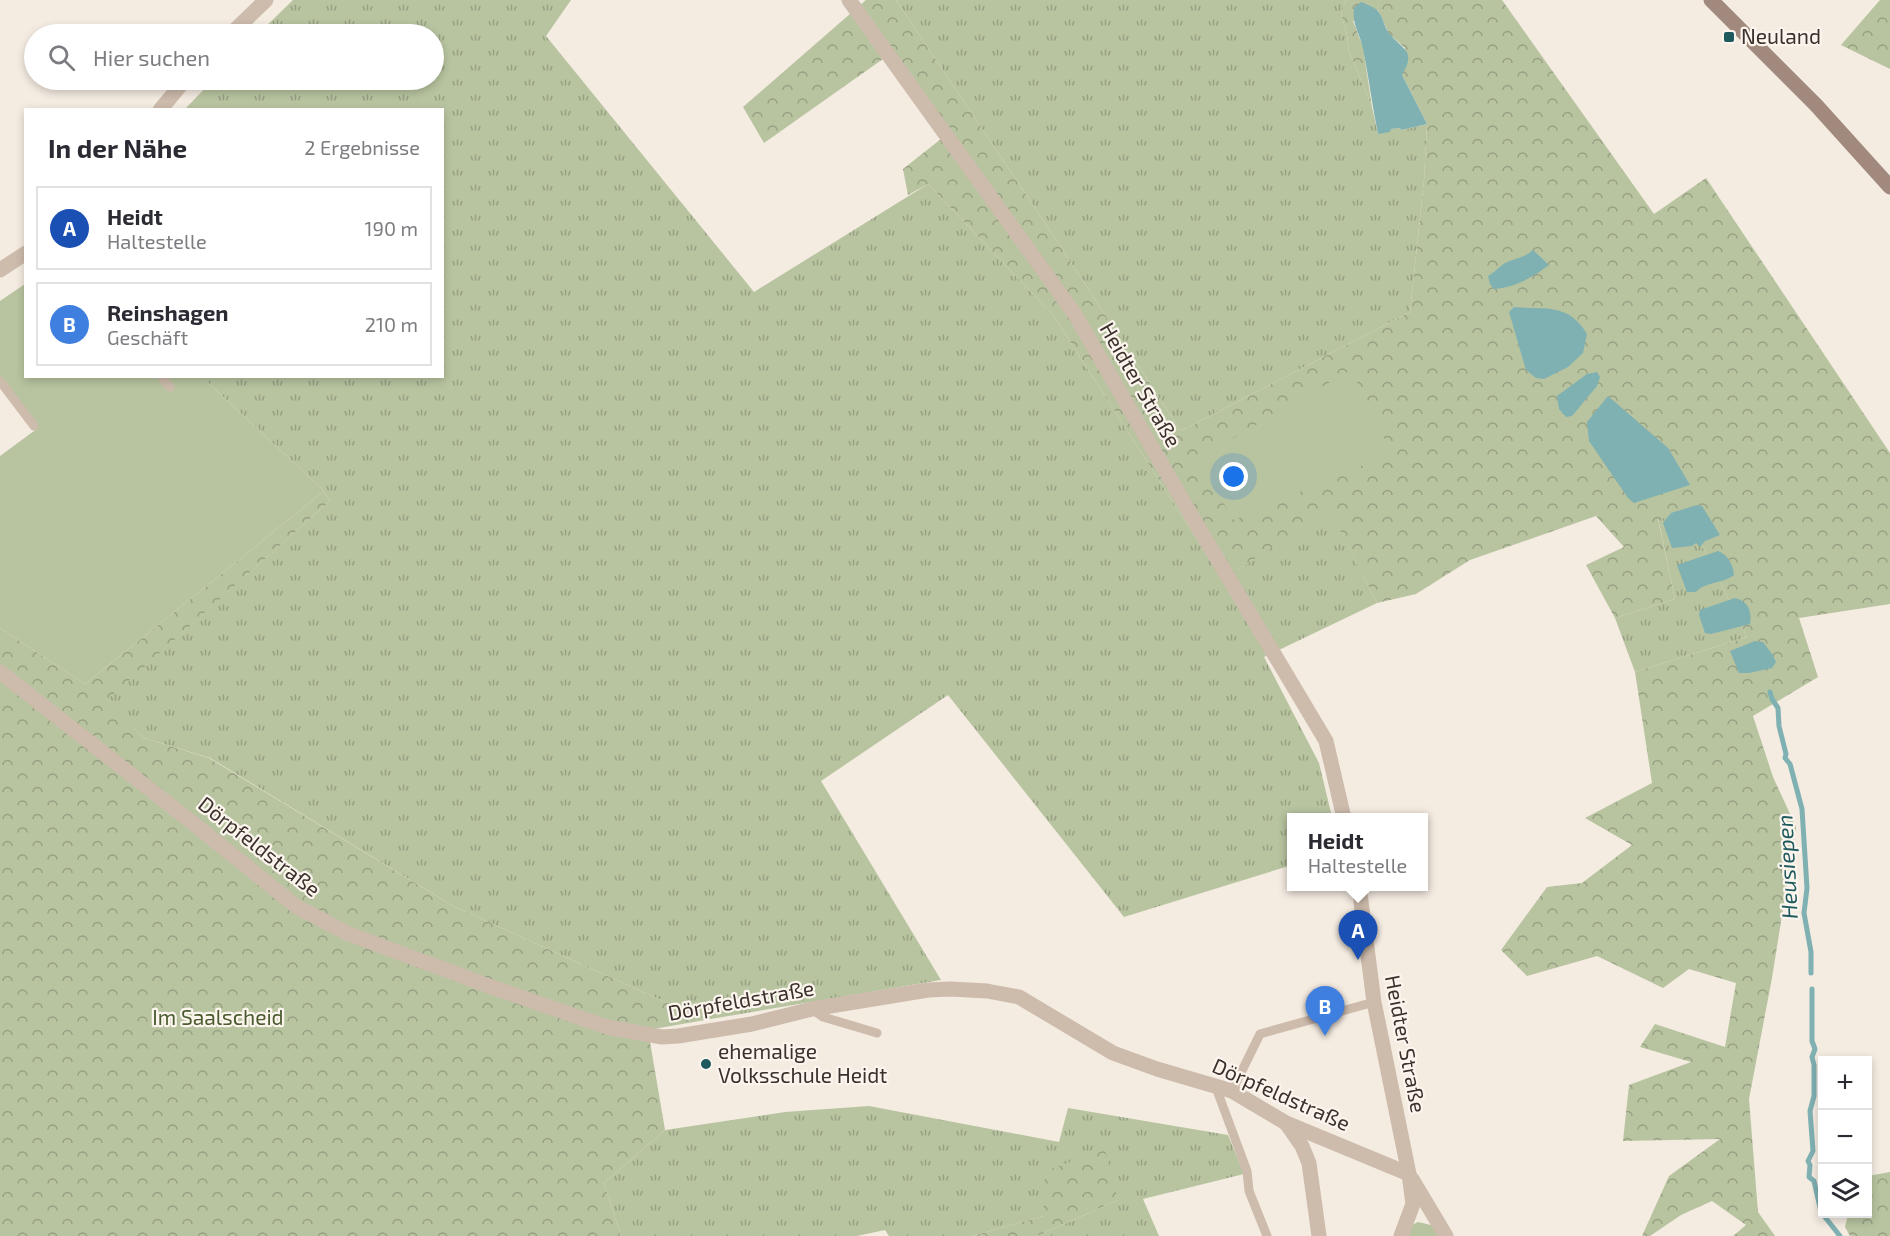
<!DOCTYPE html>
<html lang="de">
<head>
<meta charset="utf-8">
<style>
  :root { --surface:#fff; --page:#f2f2f3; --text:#2b2b33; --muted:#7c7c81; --line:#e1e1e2; --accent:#db2777 }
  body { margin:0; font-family:"Exo 2",sans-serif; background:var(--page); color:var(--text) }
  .controls { position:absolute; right:18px; bottom:18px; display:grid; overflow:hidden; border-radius:0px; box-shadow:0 3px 9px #0003 }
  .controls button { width:54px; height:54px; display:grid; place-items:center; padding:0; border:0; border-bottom:2px solid var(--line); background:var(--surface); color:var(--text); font:30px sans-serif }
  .you { position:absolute; left:1234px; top:477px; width:21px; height:21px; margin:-15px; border:4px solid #fff; border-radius:50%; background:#1a73e8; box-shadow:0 0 0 9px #1a73e833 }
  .badge { display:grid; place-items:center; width:39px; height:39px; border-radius:50%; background:var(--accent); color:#fff; font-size:20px; font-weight:700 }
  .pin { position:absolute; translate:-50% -50px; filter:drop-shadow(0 2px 3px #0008) }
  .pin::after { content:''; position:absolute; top:32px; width:21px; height:18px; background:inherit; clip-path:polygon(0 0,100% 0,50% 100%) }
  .popup { position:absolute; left:1287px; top:813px; width:141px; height:78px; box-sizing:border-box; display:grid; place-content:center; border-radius:0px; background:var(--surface); filter:drop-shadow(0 2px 4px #0005); font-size:20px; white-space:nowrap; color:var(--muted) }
  .popup b { font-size:22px; color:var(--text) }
  .popup::after { content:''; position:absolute; left:50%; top:100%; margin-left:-12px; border:12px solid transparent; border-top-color:var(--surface) }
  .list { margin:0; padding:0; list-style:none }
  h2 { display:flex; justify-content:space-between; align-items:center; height:78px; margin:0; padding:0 24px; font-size:26px }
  h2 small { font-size:20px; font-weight:400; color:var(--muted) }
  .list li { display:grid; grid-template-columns:39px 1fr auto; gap:18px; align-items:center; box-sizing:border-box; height:84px; margin:0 12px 12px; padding:0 12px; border:2px solid var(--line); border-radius:0px }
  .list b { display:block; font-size:22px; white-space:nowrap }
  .list p { margin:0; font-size:20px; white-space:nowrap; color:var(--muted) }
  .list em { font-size:20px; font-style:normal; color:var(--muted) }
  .icon { flex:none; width:33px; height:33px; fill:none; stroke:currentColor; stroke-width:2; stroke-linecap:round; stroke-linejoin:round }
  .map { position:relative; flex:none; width:1890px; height:1236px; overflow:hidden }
  .search { position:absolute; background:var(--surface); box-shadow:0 3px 9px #0003; left:24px; top:24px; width:420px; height:66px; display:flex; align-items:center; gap:15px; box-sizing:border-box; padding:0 21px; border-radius:33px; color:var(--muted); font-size:22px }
  .panel { position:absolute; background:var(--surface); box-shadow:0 3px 9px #0003; left:24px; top:108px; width:420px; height:270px; border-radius:0px }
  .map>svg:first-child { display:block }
  .grass { fill:url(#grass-tufts) }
  .forest { fill:url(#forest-crowns) }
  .park { fill:#b8c4a0 }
  .water { fill:#7fb0b2 }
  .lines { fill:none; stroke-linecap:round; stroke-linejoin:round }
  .stream { stroke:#7fb0b2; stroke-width:5 }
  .lane { stroke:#cdbbac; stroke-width:9 }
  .street { stroke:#cdbbac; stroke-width:15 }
  .secondary { stroke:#a18a7d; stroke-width:15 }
  .poi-dot { fill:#1f5a5e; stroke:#fbf5ee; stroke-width:2 }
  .labels { text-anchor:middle; stroke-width:4.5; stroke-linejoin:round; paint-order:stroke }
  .poi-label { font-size:21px; fill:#3b302b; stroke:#fbf5ee; text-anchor:start }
  .street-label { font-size:21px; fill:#3b302b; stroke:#fbf5ee }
  .park-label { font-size:21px; fill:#4a5a2e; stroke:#fbf5ee }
  .water-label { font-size:22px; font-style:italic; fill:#1f5a5e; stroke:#fbf5ee }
</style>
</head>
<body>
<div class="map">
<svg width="1890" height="1236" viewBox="0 0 1890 1236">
  <defs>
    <pattern id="grass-tufts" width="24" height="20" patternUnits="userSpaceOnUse" patternTransform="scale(1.5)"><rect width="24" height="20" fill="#b8c4a0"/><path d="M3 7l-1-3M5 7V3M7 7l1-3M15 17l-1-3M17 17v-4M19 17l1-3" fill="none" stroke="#97a083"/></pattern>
    <pattern id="forest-crowns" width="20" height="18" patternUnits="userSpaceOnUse" patternTransform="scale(1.5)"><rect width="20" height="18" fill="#b8c4a0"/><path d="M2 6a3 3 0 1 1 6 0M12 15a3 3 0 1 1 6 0" fill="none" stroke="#97a083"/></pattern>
  </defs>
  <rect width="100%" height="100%" fill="#f4ebe1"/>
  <g class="grass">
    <path d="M 293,0 L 571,0 L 546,36 L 754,292 L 928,184 L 1053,315 L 1223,580 L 1329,508 L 1377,603 L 1264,657 L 1319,763 L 1332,817 L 1292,818 L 1292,865 L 1124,917 L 948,695 L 821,781 L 941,980 L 705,1020 L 453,906 L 210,758 L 144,738 L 106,700 L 330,501 L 324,491 L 202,377 L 442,376 L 442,110 L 185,109 L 213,80 L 434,80 L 434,34 L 258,34 Z"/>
    <path d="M 896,0 L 1346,0 L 1341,14 L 1347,35 L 1349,51 L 1372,107 L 1378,134 L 1391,129 L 1400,128 L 1401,130 L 1427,124 L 1424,180 L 1410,312 L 1181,431 L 1045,223 Z"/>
    <path d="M 1687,515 L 1747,637 L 1635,672 L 1615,618 L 1675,599 L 1658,518 Z"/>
    <path d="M 869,1106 L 1059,1142 L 1068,1108 L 1228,1135 L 1244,1174 L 1143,1199 L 1159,1236 L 1037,1236 L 1118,1200 L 1043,1216 L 972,1236 L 889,1236 L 885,1230 L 857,1236 L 621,1236 L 604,1183 L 665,1130 L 785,1112 Z"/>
  </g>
  <g class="forest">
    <path d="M 866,0 L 896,0 L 1045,223 L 1181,431 L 1410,312 L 1424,180 L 1427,124 L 1402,75 L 1405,48 L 1389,34 L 1378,10 L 1353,21 L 1363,47 L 1372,107 L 1349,51 L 1347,35 L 1341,14 L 1346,0 L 1502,0 L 1654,214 L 1706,178 L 1890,453 L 1890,604 L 1799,618 L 1818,677 L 1753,716 L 1773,777 L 1796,827 L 1772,978 L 1749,1099 L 1758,1212 L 1775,1236 L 1733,1236 L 1746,1225 L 1712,1201 L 1681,1215 L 1650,1236 L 1642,1236 L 1669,1176 L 1720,1139 L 1623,1141 L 1629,1085 L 1691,1062 L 1640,1047 L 1655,1024 L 1725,1047 L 1736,983 L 1689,969 L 1663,988 L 1597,956 L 1527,976 L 1501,950 L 1547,887 L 1582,883 L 1632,845 L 1585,818 L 1652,783 L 1635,672 L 1747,637 L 1687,515 L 1658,519 L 1675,599 L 1615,618 L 1586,565 L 1624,547 L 1596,516 L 1470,560 L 1416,594 L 1377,603 L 1329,509 L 1223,580 L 1053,315 L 928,184 L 908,195 L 903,169 L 946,135 L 890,54 L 764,143 L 743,107 Z"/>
    <path d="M 1880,0 L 1890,0 L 1890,69 L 1841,45 Z"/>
    <path d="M 324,491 L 330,501 L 107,700 L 144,738 L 209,758 L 453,906 L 705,1020 L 648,1030 L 665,1130 L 604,1183 L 621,1236 L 0,1236 L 0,628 L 85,684 Z"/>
    <path d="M 1105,1150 L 1118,1200 L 1037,1236 L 972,1236 L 1043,1216 L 1045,1171 Z"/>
    <path d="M 1890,1172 L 1890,1236 L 1850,1236 L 1845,1227 L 1848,1214 L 1868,1214 L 1868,1176 Z"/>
  </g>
  <g class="park">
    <path d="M 25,284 L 26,376 L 202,377 L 324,491 L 85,684 L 0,628 L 0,456 L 38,428 L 0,377 L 0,301 Z"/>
    <path d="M 1351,370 L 1391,453 L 1234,520 L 1197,459 Z"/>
    <path d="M 1418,1222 L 1431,1225 L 1439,1236 L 1406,1236 L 1412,1225 Z"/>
  </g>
  <g class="water">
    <path d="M 1361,2 C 1366,4 1374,7 1378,11 C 1383,17 1384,27 1389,33 C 1402,50 1417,50 1402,75 L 1427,124 L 1401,130 L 1400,128 L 1391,129 L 1390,132 L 1378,134 C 1372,106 1369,77 1363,49 C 1360,32 1352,27 1354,8 Z"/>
    <path d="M 1533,250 L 1549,265 C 1533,277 1515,288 1494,289 L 1490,284 L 1488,276 C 1495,272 1499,267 1505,263 C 1514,258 1525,258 1533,250 Z"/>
    <path d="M 1514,307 C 1545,310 1568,302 1587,334 L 1583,353 L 1568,367 L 1544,379 L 1536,378 L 1526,370 L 1509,312 Z"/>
    <path d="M 1597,372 L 1600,377 L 1597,386 L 1572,416 L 1566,417 L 1559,409 L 1557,396 L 1587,374 Z"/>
    <path d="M 1608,396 L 1668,448 L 1690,485 L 1637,502 L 1634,503 L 1628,498 L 1589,441 L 1587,422 Z"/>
    <path d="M 1697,505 L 1702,506 L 1720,535 L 1705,541 L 1700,547 L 1696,543 L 1692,546 L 1672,548 L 1663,523 L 1671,513 Z"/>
    <path d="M 1718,551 C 1728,555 1733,564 1734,575 C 1723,584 1706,581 1696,592 L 1687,592 L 1677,565 Z"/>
    <path d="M 1735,598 C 1748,601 1752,611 1750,624 L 1711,634 L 1705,633 L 1699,615 L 1700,610 Z"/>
    <path d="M 1755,641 L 1763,642 L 1772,654 L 1776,662 L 1772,668 L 1749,673 L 1739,673 L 1730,651 Z"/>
  </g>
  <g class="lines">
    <g class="stream">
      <path d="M 1770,692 L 1772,699 L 1778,708 L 1779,726 L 1786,754 L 1785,758 L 1790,764 L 1802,809 L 1807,888 L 1804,913 L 1811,952 L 1811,973"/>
      <path d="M 1812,989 L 1812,1041 L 1815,1049 L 1812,1057 L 1814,1065 L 1814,1096 L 1810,1111 L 1813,1151 L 1808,1161 L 1810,1165 L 1809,1177 L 1814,1181 L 1821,1212 L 1840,1236"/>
    </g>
    <g class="lane">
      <path d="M 161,376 L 170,387"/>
      <path d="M 0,381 L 34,426"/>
      <path d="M 812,1009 L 823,1017 L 877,1033"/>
      <path d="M 1215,1085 L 1247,1171 L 1249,1191 L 1267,1236"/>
      <path d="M 1232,1091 L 1260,1034 L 1374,1002"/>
    </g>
    <g class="street">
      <path d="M 849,0 L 1074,313 L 1197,525 L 1326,741 L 1344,818"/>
      <path d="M 231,34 L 266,0"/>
      <path d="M 160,110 L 185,80"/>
      <path d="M 0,270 L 26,253"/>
      <path d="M 0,672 L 189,820 L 297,907 L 349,934 L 489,986 L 607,1027 L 662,1037 L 678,1036 L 752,1024 L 812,1009 L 928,990 L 950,989 L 987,991 L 1019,997 L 1113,1053 L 1157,1069 L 1232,1091 L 1286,1123 L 1409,1174"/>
      <path d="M 1359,886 L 1374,1002 L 1409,1174 L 1413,1204 L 1401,1236"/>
      <path d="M 1286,1123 L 1302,1146 L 1309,1163 L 1319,1236"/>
      <path d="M 1412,1179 L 1446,1236"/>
    </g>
    <path class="secondary" d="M 1711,0 L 1816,105 L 1890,187"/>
  </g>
  <g class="poi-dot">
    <rect x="1723" y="31" width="12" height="12" rx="3"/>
    <circle cx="706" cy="1064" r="6"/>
  </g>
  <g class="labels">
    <g class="poi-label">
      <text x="1741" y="44">Neuland</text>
      <text x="718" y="1059">ehemalige<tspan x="718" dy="24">Volksschule Heidt</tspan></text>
    </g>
    <g class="street-label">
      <text transform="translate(1140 385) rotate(60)" y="7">Heidter Straße</text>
      <text transform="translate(259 847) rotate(38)" y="7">Dörpfeldstraße</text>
      <text transform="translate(741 1001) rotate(-10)" y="7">Dörpfeldstraße</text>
      <text transform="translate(1405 1044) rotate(79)" y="7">Heidter Straße</text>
      <text transform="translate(1281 1095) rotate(24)" y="7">Dörpfeldstraße</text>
    </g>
    <g class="park-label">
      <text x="218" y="1025">Im Saalscheid</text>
    </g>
    <g class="water-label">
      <text transform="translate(1787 867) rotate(-93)" y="8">Heusiepen</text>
    </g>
  </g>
</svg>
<div class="controls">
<button>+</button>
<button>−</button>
<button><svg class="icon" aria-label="layers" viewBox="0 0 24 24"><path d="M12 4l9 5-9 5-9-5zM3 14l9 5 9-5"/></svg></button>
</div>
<div class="you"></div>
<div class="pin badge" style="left:1358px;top:960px;background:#1a4fb4">A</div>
<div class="popup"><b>Heidt</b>Haltestelle</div>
<div class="pin badge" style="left:1325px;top:1036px;background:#3f7fe0">B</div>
<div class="search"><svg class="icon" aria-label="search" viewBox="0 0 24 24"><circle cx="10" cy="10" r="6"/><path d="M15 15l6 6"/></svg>Hier suchen</div>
<section class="panel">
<h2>In der Nähe<small>2 Ergebnisse</small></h2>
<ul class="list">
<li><span class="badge" style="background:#1a4fb4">A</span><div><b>Heidt</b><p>Haltestelle</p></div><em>190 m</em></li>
<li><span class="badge" style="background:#3f7fe0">B</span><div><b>Reinshagen</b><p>Geschäft</p></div><em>210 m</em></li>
</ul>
</section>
</div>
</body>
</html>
